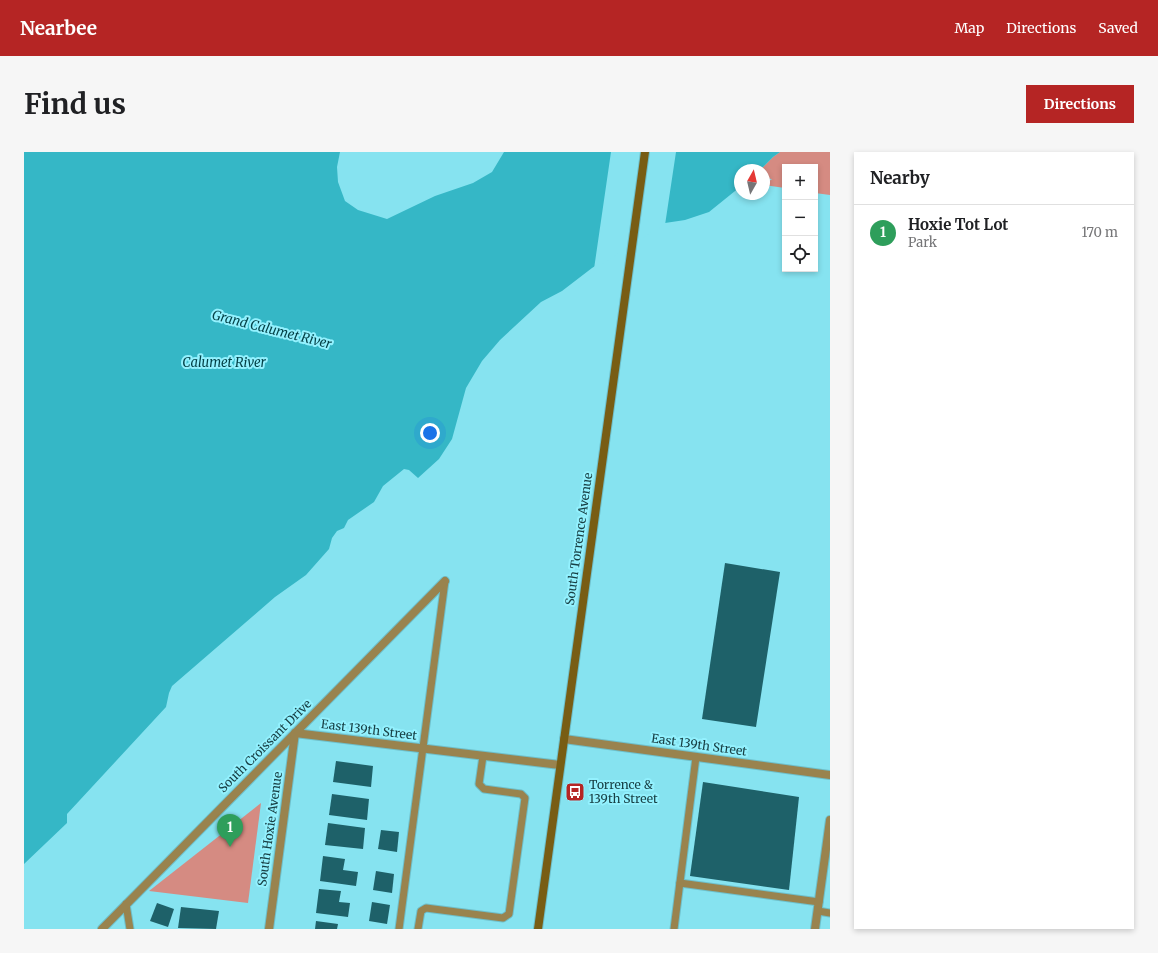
<!DOCTYPE html>
<html lang="en">
<head>
<meta charset="utf-8">
<style>
  :root { --surface:#fff; --page:#f6f6f6; --text:#202124; --muted:#757577; --line:#e0e0e0; --accent:#b52524 }
  body { margin:0; font-family:Merriweather,serif; background:var(--page); color:var(--text) }
  .controls { position:absolute; right:12px; top:12px; display:grid; overflow:hidden; border-radius:0px; box-shadow:0 2px 6px #0003 }
  .controls button { width:36px; height:36px; display:grid; place-items:center; padding:0; border:0; border-bottom:1px solid var(--line); background:var(--surface); color:var(--text); font:20px sans-serif }
  .compass { position:absolute; left:710px; top:12px; width:36px; height:36px; border-radius:50%; background:var(--surface); box-shadow:0 2px 6px #0003; rotate:8deg }
  .you { position:absolute; left:406px; top:281px; width:14px; height:14px; margin:-10px; border:3px solid #fff; border-radius:50%; background:#1a73e8; box-shadow:0 0 0 6px #1a73e833 }
  .badge { display:grid; place-items:center; width:26px; height:26px; border-radius:50%; background:var(--accent); color:#fff; font-size:13px; font-weight:700 }
  .pin { position:absolute; translate:-50% -33px; filter:drop-shadow(0 1px 2px #0008) }
  .pin::after { content:''; position:absolute; top:21px; width:14px; height:12px; background:inherit; clip-path:polygon(0 0,100% 0,50% 100%) }
  .list { margin:0; padding:0; list-style:none }
  h2 { display:flex; justify-content:space-between; align-items:center; height:52px; margin:0; padding:0 16px; font-size:17px }
  h2 small { font-size:13px; font-weight:400; color:var(--muted) }
  .list li { display:grid; grid-template-columns:26px 1fr auto; gap:12px; align-items:center; box-sizing:border-box; height:56px; padding:0 16px; border-top:1px solid var(--line) }
  .list b { display:block; font-size:15px; white-space:nowrap }
  .list p { margin:0; font-size:13px; white-space:nowrap; color:var(--muted) }
  .list em { font-size:13px; font-style:normal; color:var(--muted) }
  .icon { flex:none; width:22px; height:22px; fill:none; stroke:currentColor; stroke-width:2; stroke-linecap:round; stroke-linejoin:round }
  .map { position:relative; flex:none; width:806px; height:777px; overflow:hidden; border-radius:0px }
  header { display:flex; align-items:center; gap:24px; box-sizing:border-box; height:56px; padding:0 20px; background:var(--accent); color:#fff }
  header strong { font-size:19px }
  nav { display:flex; gap:22px; margin-inline-start:auto; font-size:14px }
  .intro { display:flex; align-items:center; justify-content:space-between; box-sizing:border-box; height:96px; padding:0 24px }
  h1 { margin:0; font-size:28px }
  .button { padding:10px 18px; border-radius:0px; background:var(--accent); color:#fff; font-size:14px; font-weight:700 }
  main { display:flex; gap:24px; padding:0 24px }
  aside { flex:1; background:var(--surface); border-radius:0px; box-shadow:0 2px 6px #0003 }
  .map>svg:first-child { display:block }
  .green { fill:#d58b82 }
  .water { fill:#35b7c6 }
  .pier { fill:#86e3f0 }
  .building { fill:#1e6169 }
  .lines { fill:none; stroke-linecap:round; stroke-linejoin:round }
  .lane-casing { stroke:#6ebfca; stroke-width:9 }
  .street-casing { stroke:#6ebfca; stroke-width:10 }
  .secondary-casing { stroke:#6ebfca; stroke-width:10 }
  .lane { stroke:#99834e; stroke-width:7 }
  .street { stroke:#99834e; stroke-width:8 }
  .secondary { stroke:#785d14; stroke-width:8 }
  .labels { text-anchor:middle; stroke-width:4; stroke-linejoin:round; paint-order:stroke }
  .street-label { font-size:12px; fill:#184045; stroke:#93f1fe }
  .poi-label { font-size:12px; fill:#184045; stroke:#93f1fe; text-anchor:start }
  .water-label { font-size:13px; font-style:italic; fill:#033f45; stroke:#93f1fe }
</style>
</head>
<body>
<header>
<strong>Nearbee</strong>
<nav><a>Map</a><a>Directions</a><a>Saved</a></nav>
</header>
<div class="intro"><h1>Find us</h1><a class="button">Directions</a></div>
<main>
<div class="map">
<svg width="806" height="777" viewBox="0 0 806 777">
  <rect width="100%" height="100%" fill="#86e3f0"/>
  <g class="green">
    <path d="M 756,0 L 806,0 L 806,43 L 791,41 L 791,15 L 761,15 L 761,36 L 740,33 L 748,27 L 740,26 L 740,18 L 736,18 L 749,5 Z"/>
    <path d="M 237,651 L 224,751 L 125,739 Z"/>
  </g>
  <path class="water" d="M 0,0 L 316,0 L 313,15 L 314,30 L 321,49 L 334,58 L 363,67 L 411,44 L 449,31 L 468,20 L 480,0 L 756,0 L 749,5 L 736,18 L 716,18 L 716,35 L 685,60 L 661,68 L 641,71 L 629,77 L 568,116 L 538,139 L 517,150 L 476,188 L 458,209 L 442,236 L 428,287 L 415,307 L 394,326 L 385,318 L 380,317 L 359,334 L 350,350 L 324,368 L 320,376 L 313,379 L 308,386 L 305,397 L 282,423 L 251,445 L 148,534 L 145,541 L 142,555 L 43,662 L 43,671 L 0,712 Z"/>
  <path class="pier" d="M 587,0 L 652,0 L 641,73 L 630,79 L 570,117 Z"/>
  <g class="building">
    <path d="M 701,411 L 756,420 L 732,575 L 678,567 Z"/>
    <path d="M 312,609 L 349,614 L 347,635 L 309,630 Z"/>
    <path d="M 679,630 L 775,645 L 765,738 L 666,724 Z"/>
    <path d="M 308,642 L 345,647 L 343,668 L 305,663 Z"/>
    <path d="M 304,671 L 341,676 L 339,697 L 301,693 Z"/>
    <path d="M 357,678 L 375,680 L 373,700 L 354,697 Z"/>
    <path d="M 299,704 L 321,707 L 319,718 L 334,720 L 332,734 L 296,729 Z"/>
    <path d="M 352,719 L 370,722 L 368,741 L 349,738 Z"/>
    <path d="M 295,737 L 317,739 L 315,750 L 326,751 L 324,765 L 292,761 Z"/>
    <path d="M 348,750 L 366,753 L 363,772 L 345,769 Z"/>
    <path d="M 133,751 L 150,757 L 144,775 L 126,769 Z"/>
    <path d="M 157,755 L 195,759 L 192,777 L 154,776 Z"/>
    <path d="M 292,769 L 314,772 L 313,777 L 291,777 Z"/>
  </g>
  <g class="lines">
    <g class="lane-casing">
      <g id="lane">
        <path d="M 656,731 L 795,750"/>
        <path d="M 102,752 L 106,777"/>
        <path d="M 794,759 L 806,761"/>
        <path d="M 375,777 L 421,429"/>
        <path d="M 394,777 L 397,759 L 402,756 L 479,766 L 485,762 L 501,646 L 497,642 L 460,637 L 455,632 L 459,604"/>
        <path d="M 650,777 L 672,605"/>
      </g>
    </g>
    <g class="street-casing">
      <g id="street">
        <path d="M 540,587 L 806,623"/>
        <path d="M 78,777 L 421,429"/>
        <path d="M 245,777 L 271,581 L 536,613"/>
        <path d="M 791,777 L 806,668"/>
      </g>
    </g>
    <g class="secondary-casing">
      <path id="secondary" d="M 514,777 L 621,0"/>
    </g>
    <use href="#lane" class="lane"/>
    <use href="#street" class="street"/>
    <use href="#secondary" class="secondary"/>
  </g>
  <defs>
    <g id="bus-square" transform="scale(1)"><rect x="-9" y="-9" width="18" height="18" rx="4" fill="#b52524" stroke="#93f1fe"/><path d="M-5-6H5V4H4V6H2V4H-2V6H-4V4H-5ZM-3.5-4V0h7V-4ZM-3.5 1.2v1.5H-2V1.2ZM2 1.2v1.5H3.5V1.2Z" fill="#fff"/></g>
  </defs>
  <g fill-rule="evenodd">
    <use href="#bus-square" x="551" y="640"/>
  </g>
  <g class="labels">
    <g class="street-label">
      <text transform="translate(555 387) rotate(-82)" y="4">South Torrence Avenue</text>
      <text transform="translate(345 578) rotate(7)" y="4">East 139th Street</text>
      <text transform="translate(675 593) rotate(8)" y="4">East 139th Street</text>
      <text transform="translate(241 594) rotate(-45)" y="4">South Croissant Drive</text>
      <text transform="translate(246 677) rotate(-82)" y="4">South Hoxie Avenue</text>
    </g>
    <g class="poi-label">
      <text x="565" y="637">Torrence &amp;<tspan x="565" dy="14">139th Street</tspan></text>
    </g>
    <g class="water-label">
      <text transform="translate(248 177) rotate(14)" y="5">Grand Calumet River</text>
      <text x="200" y="215">Calumet River</text>
    </g>
  </g>
</svg>
<div class="controls">
<button>+</button>
<button>−</button>
<button><svg class="icon" aria-label="locate" viewBox="0 0 24 24"><circle cx="12" cy="12" r="6"/><path d="M12 2v4M12 18v4M2 12h4M18 12h4"/></svg></button>
</div>
<svg class="compass" viewBox="-18 -18 36 36"><path d="M0-13l5 13h-10z" fill="#e53935"/><path d="M0 13l5-13h-10z" fill="#757577"/></svg>
<div class="you"></div>
<div class="pin badge" style="left:206px;top:695px;background:#2e9e5b">1</div>
</div>
<aside>
<h2>Nearby<small></small></h2>
<ul class="list">
<li><span class="badge" style="background:#2e9e5b">1</span><div><b>Hoxie Tot Lot</b><p>Park</p></div><em>170 m</em></li>
</ul>
</aside>
</main>
</body>
</html>
